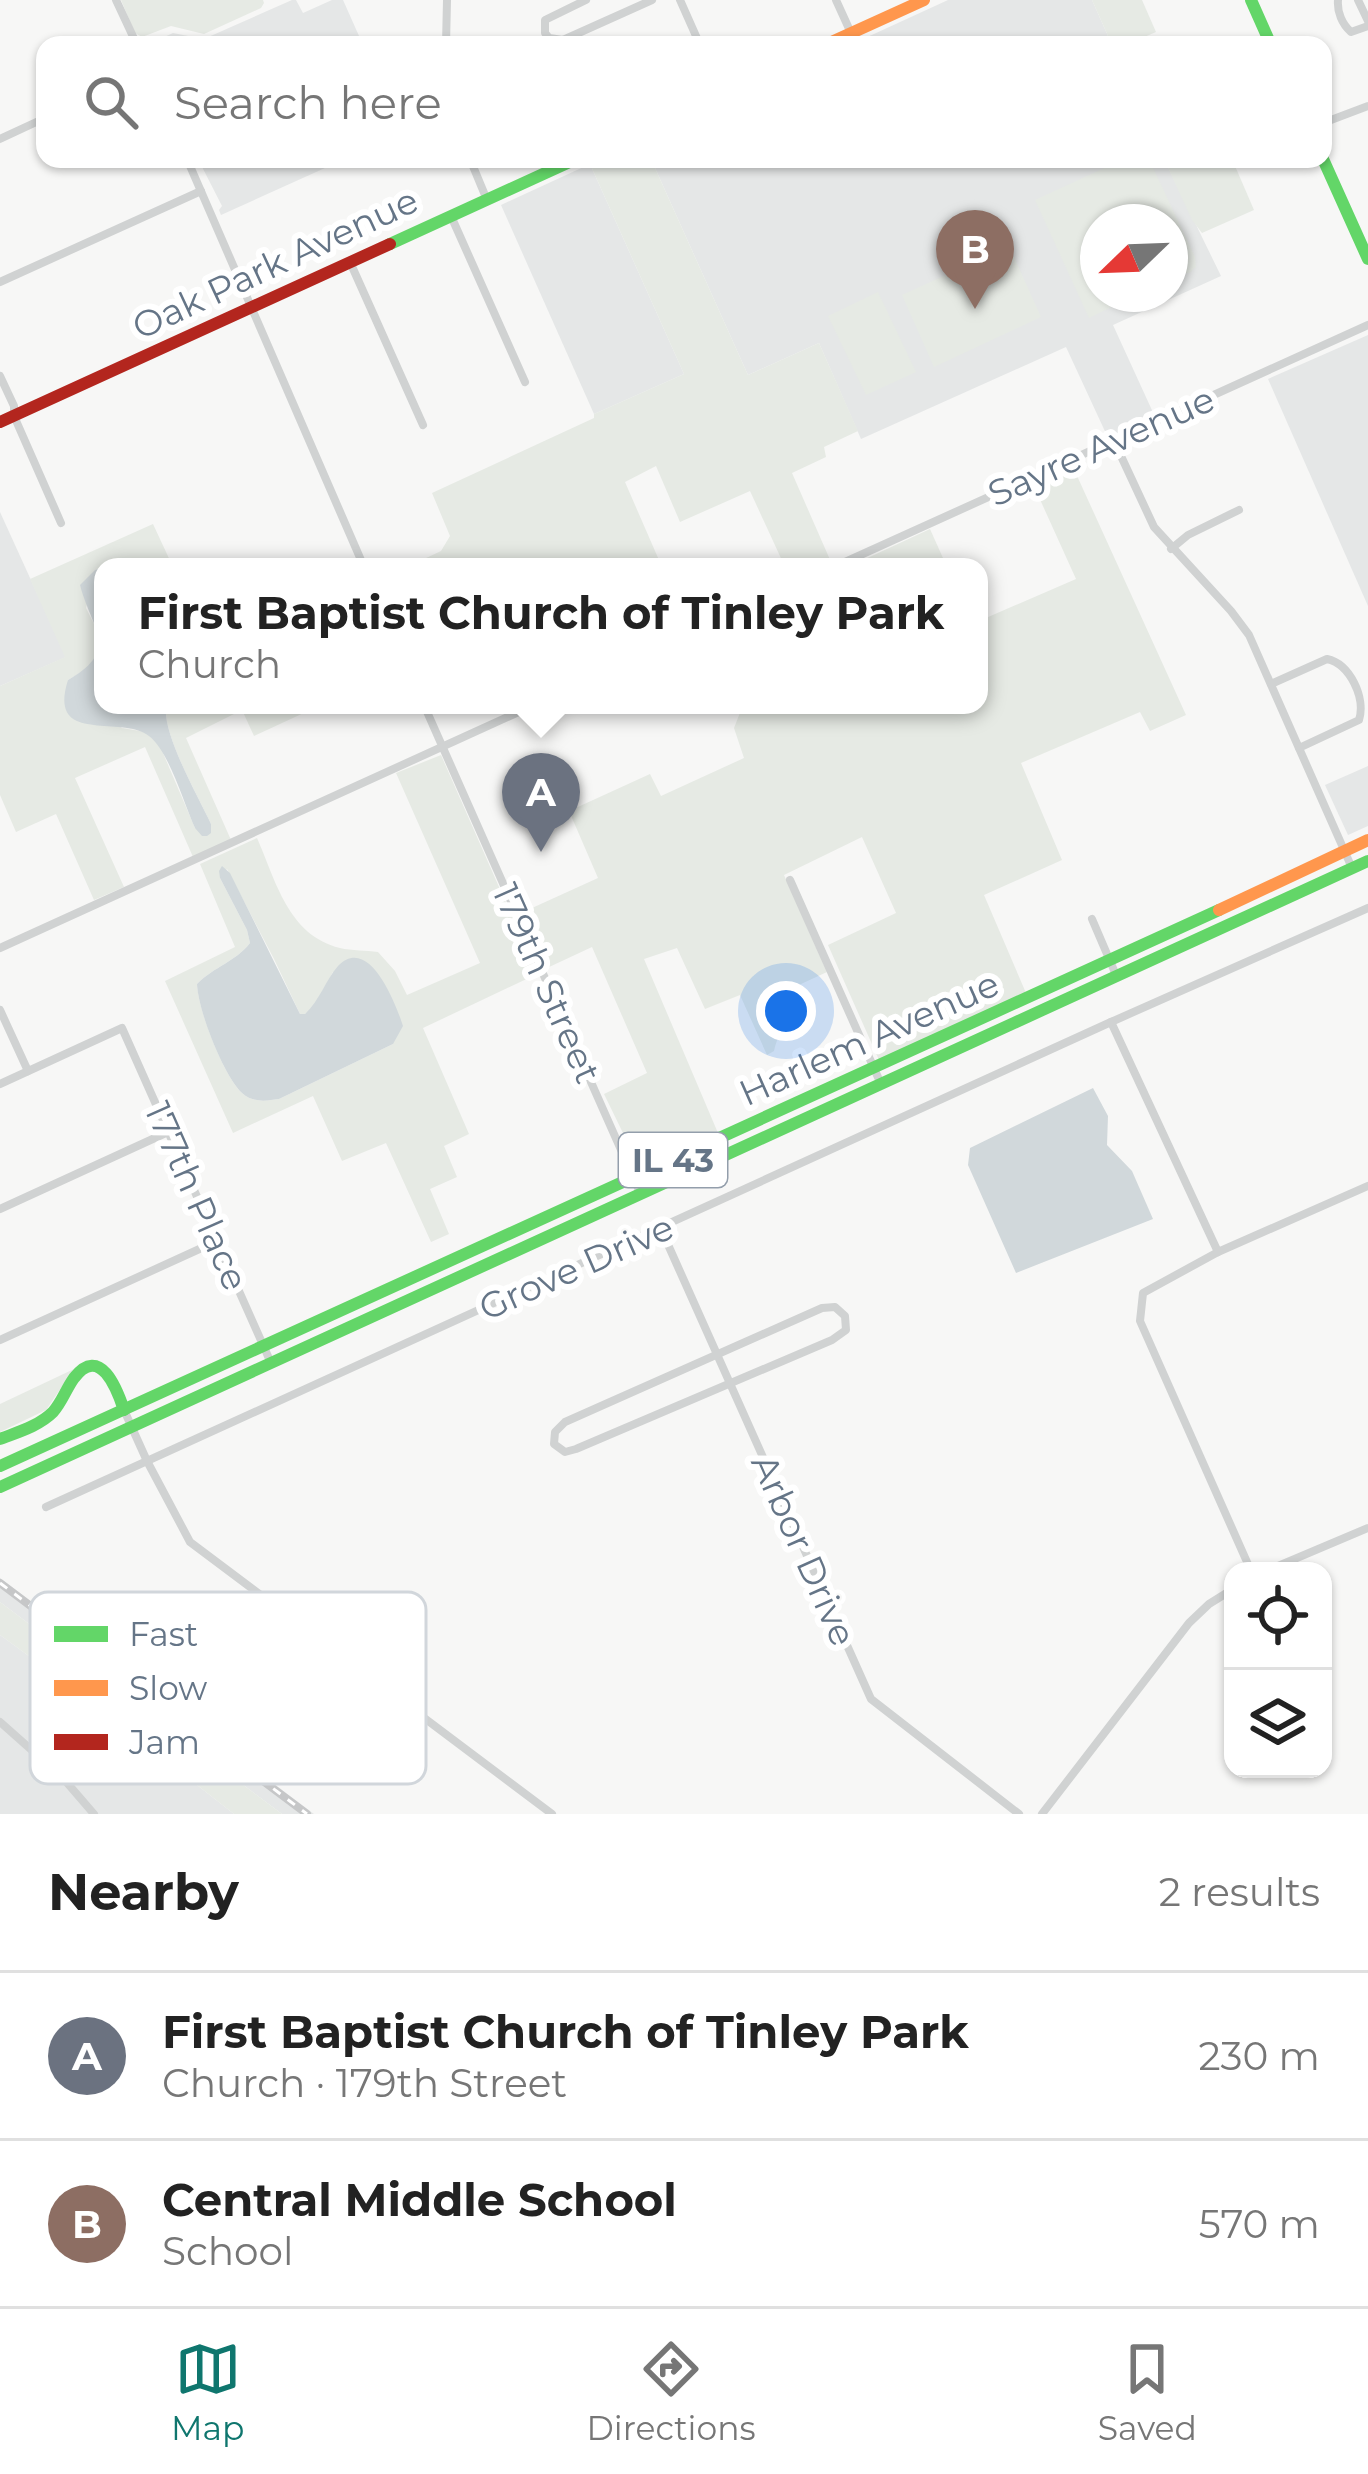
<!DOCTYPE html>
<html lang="en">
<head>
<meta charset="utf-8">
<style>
  :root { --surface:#fff; --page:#f2f2f2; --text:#222; --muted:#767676; --line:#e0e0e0; --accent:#0f766e }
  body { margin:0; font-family:Montserrat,sans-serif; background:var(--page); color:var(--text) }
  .controls { position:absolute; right:36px; bottom:36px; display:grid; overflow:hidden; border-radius:24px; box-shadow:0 3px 9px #0004 }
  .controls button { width:108px; height:108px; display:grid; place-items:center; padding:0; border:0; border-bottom:3px solid var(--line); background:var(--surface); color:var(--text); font:60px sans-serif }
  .compass { position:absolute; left:1080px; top:204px; width:108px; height:108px; border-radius:50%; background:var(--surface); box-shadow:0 3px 9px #0004; rotate:247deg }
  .you { position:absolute; left:786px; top:1011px; width:42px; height:42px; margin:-30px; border:9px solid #fff; border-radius:50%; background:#1a73e8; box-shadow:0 0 0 18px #1a73e833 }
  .badge { display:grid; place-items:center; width:78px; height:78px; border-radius:50%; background:var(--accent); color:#fff; font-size:39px; font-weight:700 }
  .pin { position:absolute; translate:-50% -99px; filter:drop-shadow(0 3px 6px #0008) }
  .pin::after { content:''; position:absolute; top:63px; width:42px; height:36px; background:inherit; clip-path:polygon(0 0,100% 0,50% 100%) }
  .popup { position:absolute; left:94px; top:558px; width:894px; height:156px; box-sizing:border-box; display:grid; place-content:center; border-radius:24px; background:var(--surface); filter:drop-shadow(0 3px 9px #0005); font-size:39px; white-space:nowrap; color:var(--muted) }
  .popup b { font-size:45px; color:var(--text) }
  .popup::after { content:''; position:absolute; left:50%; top:100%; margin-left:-24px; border:24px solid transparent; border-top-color:var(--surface) }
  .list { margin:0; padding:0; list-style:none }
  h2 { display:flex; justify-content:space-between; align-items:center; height:156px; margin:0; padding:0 48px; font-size:51px }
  h2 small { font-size:39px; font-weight:400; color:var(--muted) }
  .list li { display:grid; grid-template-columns:78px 1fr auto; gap:36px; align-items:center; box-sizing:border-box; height:168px; padding:0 48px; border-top:3px solid var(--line) }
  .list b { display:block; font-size:45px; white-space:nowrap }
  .list p { margin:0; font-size:39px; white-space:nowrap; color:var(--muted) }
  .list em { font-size:39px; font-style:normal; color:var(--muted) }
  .icon { flex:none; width:66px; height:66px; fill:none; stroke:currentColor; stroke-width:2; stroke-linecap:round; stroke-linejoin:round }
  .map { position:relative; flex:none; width:1368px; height:1814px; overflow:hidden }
  .search { position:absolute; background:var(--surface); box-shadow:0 3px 9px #0004; left:36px; right:36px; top:36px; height:132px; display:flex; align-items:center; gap:30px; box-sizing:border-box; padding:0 42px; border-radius:24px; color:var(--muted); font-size:45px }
  .sheet { height:492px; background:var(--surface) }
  nav { display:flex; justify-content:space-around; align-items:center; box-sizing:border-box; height:168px; border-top:3px solid var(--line); background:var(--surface); font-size:33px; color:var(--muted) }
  nav a { display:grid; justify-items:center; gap:6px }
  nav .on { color:var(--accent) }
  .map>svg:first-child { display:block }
  .built { fill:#e5e7e7; fill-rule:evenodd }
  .green { fill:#e6eae4; fill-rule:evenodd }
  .water { fill:#d1d8db }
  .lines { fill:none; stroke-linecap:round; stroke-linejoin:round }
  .street { stroke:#d0d2d2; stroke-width:8 }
  .fast { stroke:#63d668; stroke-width:12 }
  .slow { stroke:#ff974d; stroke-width:12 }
  .jam { stroke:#b3261e; stroke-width:12 }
  .rail-casing { stroke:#c6c7c8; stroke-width:8 }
  .rail { stroke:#fff; stroke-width:3; stroke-dasharray:9; stroke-linecap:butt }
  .labels { text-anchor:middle; stroke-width:12; stroke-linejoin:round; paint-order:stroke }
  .shield { fill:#fff; stroke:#939eab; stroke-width:3 }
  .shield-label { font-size:33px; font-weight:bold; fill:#657587 }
  .street-label { font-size:36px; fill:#657587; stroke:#fff }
  .key { fill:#fff; stroke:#d1d6db; stroke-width:3 }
  .key-label { font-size:33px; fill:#657587 }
</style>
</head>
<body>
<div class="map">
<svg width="1368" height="1814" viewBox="0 0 1368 1814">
  <rect width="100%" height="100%" fill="#f7f7f6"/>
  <g class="built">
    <path d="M 292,0 L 296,0 L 303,13 L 332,0 L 343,0 L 363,45 L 147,45 L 173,33 L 188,36 L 197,42 Z"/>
    <path d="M 948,0 L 1092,0 L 1112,45 L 850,45 Z"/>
    <path d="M 198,159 L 345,159 L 221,215 L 219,210 L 222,206 Z"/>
    <path d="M 651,159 L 1164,159 L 1221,276 L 1113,325 L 1156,419 L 1109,440 L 1066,347 L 861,439 L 819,343 L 748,375 ZM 1098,222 L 1170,222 L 1170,294 L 1098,294 Z"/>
    <path d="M 590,164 L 684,374 L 594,414 L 501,205 Z"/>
    <path d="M 1368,335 L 1368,606 L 1268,379 Z"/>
    <path d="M 0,512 L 66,657 L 0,686 Z"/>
    <path d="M 1368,766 L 1368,826 L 1348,835 L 1325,785 Z"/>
    <path d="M 0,1578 L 314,1814 L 282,1814 L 0,1602 Z"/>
    <path d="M 0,1635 L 81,1694 L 234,1814 L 0,1814 Z"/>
  </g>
  <g class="green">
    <path d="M 121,0 L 263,0 L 264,3 L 261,8 L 204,34 L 171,26 L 142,37 L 135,33 Z"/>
    <path d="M 1092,0 L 1142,0 L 1156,32 L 1126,45 L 1112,45 Z"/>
    <path d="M 601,159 L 651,159 L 748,375 L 819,343 L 858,431 L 824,447 L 826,457 L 792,473 L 831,562 L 821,567 L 785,567 L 750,491 L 680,522 L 656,466 L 625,482 L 662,567 L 589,567 L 586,563 L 576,567 L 407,567 L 441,551 L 450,536 L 432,493 L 594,418 L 594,414 L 684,374 L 590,164 Z"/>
    <path d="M 1124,159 L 1149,159 L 1195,257 L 1196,267 L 1189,273 L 1181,273 L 1170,279 L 1170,222 L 1098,222 L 1098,294 L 1138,294 L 1089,318 L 1035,200 Z"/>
    <path d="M 1164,159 L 1232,159 L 1254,210 L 1202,233 L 1192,220 Z"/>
    <path d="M 1009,246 L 1041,317 L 934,367 L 902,295 Z"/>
    <path d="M 878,292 L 916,372 L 866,395 L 828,316 Z"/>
    <path d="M 1073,467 L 1186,715 L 1150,731 L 1140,712 L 1021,763 L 1062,860 L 984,895 L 1026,993 L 879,1060 L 828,945 L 896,913 L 862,837 L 784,875 L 827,972 L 788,990 L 800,1018 C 784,1026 778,1034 774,1051 L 767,1055 L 740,995 L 705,1009 L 677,948 L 644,959 L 718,1133 L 646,1169 L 640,1168 L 604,1094 L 647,1073 L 592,947 L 547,968 L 521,913 L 598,878 L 569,811 L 650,774 L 661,796 L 744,758 L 734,728 L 743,705 L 979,705 L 979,621 L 1076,579 L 1033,484 Z"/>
    <path d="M 153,524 L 173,567 L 128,567 L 117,563 L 95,570 L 86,608 L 100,636 L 98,653 L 88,668 L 68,680 L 122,728 L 146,732 L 160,746 L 195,828 L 211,824 C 198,796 162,734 166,705 L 321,705 L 254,736 L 242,710 L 186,738 L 231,840 L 193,857 L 145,747 L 75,778 L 124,887 L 94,900 L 56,814 L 16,832 L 0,795 L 0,686 L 65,657 L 30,579 Z"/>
    <path d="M 930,529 L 947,567 L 863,567 L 861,561 Z"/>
    <path d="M 441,755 L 536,971 L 533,976 L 423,1028 L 469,1134 L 444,1146 L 457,1177 L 430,1189 L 449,1234 L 431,1242 L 386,1143 L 342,1161 L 313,1096 L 233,1133 L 165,981 L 235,947 L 200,864 L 257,838 C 276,881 288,935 340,948 C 352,951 366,950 378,952 L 395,971 L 407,995 L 480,963 L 396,773 ZM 227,869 L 274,959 L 300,1014 L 305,1014 L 314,1006 L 333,972 L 393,1044 L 279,1099 C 266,1101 253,1103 242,1093 C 223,1075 198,1009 197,984 C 215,966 235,962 250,943 L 247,930 L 220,878 Z"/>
    <path d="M 74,1369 L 46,1410 L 0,1432 L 0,1404 Z"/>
    <path d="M 0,1602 L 282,1814 L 234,1814 L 81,1694 L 0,1635 Z"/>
  </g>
  <g class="water">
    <path d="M 103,567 L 103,705 L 166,705 C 162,734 198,796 211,824 L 211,833 L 207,836 L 202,836 L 195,828 C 184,804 169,751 149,736 C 121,714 47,746 68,680 C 121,649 92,631 80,585 L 95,570 Z"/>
    <path d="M 222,866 L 230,873 L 300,1014 L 305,1014 C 320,1000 325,981 338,966 C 369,934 396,1004 403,1026 L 393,1044 L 279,1099 C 266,1101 253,1103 242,1093 C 223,1075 198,1010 197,984 C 215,966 235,962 250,943 L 247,930 L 220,878 L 219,871 Z"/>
    <path d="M 1093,1088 L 1108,1116 L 1107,1145 L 1132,1171 L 1153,1219 L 1016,1273 L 968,1165 L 970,1148 Z"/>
  </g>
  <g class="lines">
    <g class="street">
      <path d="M 116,0 L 137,45"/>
      <path d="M 586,0 L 545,20 L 545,33 L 549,38 L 563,40 L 652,0"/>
      <path d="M 680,0 L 700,45"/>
      <path d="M 836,0 L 851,33"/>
      <path d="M 1338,0 C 1337,12 1342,24 1351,32 L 1368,26"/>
      <path d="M 1358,0 L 1368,21"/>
      <path d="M 446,45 L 447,0"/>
      <path d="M 1323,123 L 1368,106"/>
      <path d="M 0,139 L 45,118"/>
      <path d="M 187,159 L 364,567"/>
      <path d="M 470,159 L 487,200"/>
      <path d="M 451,216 L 525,382"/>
      <path d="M 350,262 L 423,425"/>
      <path d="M 0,282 L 201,191"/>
      <path d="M 0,376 L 14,406 L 14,416 L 61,523"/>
      <path d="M 1114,441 L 1154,527 L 1231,611 L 1249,635 L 1352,868"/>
      <path d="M 1171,549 L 1188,535 L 1239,510"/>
      <path d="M 834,567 L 1368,325"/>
      <path d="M 1271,684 L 1327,659 C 1350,664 1366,698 1359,720 L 1299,748"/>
      <path d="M 424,705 L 641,1195"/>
      <path d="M 790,880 L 881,1084"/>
      <path d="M 1092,919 L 1116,975"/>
      <path d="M 0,948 L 534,705"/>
      <path d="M 0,1010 L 28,1071"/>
      <path d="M 1111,1022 L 1218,1252"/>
      <path d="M 0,1084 L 122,1028 L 271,1363"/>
      <path d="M 0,1209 L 168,1132"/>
      <path d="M 661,1229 L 871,1699 L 1019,1814"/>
      <path d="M 835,1307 L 845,1316 L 846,1330 L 832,1340 L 576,1449 L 565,1452 L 554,1444 L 555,1432 L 565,1422 L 822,1308 Z"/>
      <path d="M 0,1340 L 217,1241"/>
      <path d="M 124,1410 L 147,1461 L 190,1542 L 552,1814"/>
      <path d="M 46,1507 L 1111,1022 L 1368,908"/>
      <path d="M 1251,1571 L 1140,1321 L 1143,1293 L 1218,1252 L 1368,1186"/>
      <path d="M 1266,1571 L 1368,1528"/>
      <path d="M 0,1722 L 62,1777 L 94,1814"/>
      <path d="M 1042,1814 L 1189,1623 L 1209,1604 L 1233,1589"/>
    </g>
    <g class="fast">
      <path d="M 1251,0 L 1271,45"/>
      <path d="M 1323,159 L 1368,259"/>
      <path d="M 390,244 L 576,159"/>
      <path d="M 0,1439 C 18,1432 39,1426 53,1412 C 62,1402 66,1389 74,1378 C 100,1344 117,1389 124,1410"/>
      <path d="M 0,1466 L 1219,910"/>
      <path d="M 0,1487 L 1368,861"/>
    </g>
    <g class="slow">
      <path d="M 825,45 L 924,0"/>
      <path d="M 1219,910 L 1368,840"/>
    </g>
    <path class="jam" d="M 0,422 L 390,244"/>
    <g class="rail-casing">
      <path id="rail" d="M 0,1583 L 307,1814"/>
    </g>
    <use href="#rail" class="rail"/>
  </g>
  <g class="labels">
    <rect class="shield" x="619" y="1133" width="108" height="54" rx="9"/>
    <g class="shield-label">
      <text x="673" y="1172">IL 43</text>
    </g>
    <g class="street-label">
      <text transform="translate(275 263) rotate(-25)" y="13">Oak Park Avenue</text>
      <text transform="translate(1101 446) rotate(-24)" y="13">Sayre Avenue</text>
      <text transform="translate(547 983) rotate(66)" y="13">179th Street</text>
      <text transform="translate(869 1038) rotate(-24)" y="13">Harlem Avenue</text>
      <text transform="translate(197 1196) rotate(66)" y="13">177th Place</text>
      <text transform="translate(576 1267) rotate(-24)" y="13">Grove Drive</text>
      <text transform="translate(804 1550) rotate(66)" y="13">Arbor Drive</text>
    </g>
  </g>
  <rect x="30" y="1592" width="396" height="192" rx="18" class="key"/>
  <rect x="54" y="1626" width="54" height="16" fill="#63d668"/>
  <rect x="54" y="1680" width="54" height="16" fill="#ff974d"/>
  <rect x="54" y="1734" width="54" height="16" fill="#b3261e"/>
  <g class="key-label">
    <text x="129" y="1646">Fast</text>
    <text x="129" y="1700">Slow</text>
    <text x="129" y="1754">Jam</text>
  </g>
</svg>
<div class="controls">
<button><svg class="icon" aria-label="locate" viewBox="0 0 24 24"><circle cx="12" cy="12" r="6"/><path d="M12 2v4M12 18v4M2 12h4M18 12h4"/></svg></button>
<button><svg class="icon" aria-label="layers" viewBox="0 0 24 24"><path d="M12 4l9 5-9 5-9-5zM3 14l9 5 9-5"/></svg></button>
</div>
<svg class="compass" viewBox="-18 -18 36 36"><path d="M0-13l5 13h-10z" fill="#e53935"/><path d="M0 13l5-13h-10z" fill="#767676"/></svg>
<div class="you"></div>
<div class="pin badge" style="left:541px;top:852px;background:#6b7280">A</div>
<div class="popup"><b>First Baptist Church of Tinley Park</b>Church</div>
<div class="pin badge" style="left:975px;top:309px;background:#8d6e63">B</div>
<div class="search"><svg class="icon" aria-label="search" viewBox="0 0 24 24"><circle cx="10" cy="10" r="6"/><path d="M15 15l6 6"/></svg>Search here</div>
</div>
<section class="sheet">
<h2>Nearby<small>2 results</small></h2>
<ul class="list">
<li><span class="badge" style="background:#6b7280">A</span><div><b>First Baptist Church of Tinley Park</b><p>Church · 179th Street</p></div><em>230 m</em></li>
<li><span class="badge" style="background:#8d6e63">B</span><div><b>Central Middle School</b><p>School</p></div><em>570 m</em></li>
</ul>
</section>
<nav>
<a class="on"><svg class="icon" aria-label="map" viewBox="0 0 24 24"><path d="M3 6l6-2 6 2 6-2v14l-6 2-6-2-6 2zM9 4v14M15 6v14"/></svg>Map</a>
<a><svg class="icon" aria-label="directions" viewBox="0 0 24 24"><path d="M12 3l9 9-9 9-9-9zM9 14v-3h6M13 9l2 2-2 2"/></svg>Directions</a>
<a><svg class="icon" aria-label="saved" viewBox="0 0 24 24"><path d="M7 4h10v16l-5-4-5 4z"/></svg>Saved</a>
</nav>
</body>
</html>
